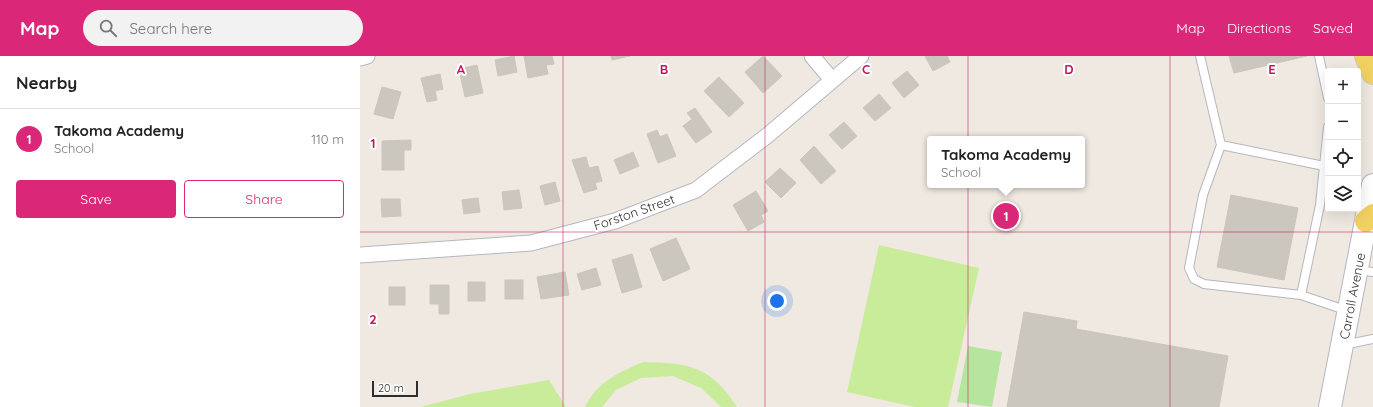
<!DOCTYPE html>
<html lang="en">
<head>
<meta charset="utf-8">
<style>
  :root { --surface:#fff; --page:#f2f2f2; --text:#222; --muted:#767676; --line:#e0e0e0; --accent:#db2777 }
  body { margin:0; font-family:Quicksand,sans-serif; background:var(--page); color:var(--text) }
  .controls { position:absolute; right:12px; top:12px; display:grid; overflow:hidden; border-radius:4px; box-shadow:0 4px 16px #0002 }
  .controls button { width:36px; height:36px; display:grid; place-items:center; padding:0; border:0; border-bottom:1px solid var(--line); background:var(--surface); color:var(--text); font:20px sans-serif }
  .scale { position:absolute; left:12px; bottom:10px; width:46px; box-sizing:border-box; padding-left:4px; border:2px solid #2e2e2e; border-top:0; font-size:11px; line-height:14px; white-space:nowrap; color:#2e2e2e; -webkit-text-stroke:3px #fff; paint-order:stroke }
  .you { position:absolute; left:417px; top:245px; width:14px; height:14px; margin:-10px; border:3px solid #fff; border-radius:50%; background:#1a73e8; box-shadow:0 0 0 6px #1a73e833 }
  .badge { display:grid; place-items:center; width:26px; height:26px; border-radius:50%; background:var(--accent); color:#fff; font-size:13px; font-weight:700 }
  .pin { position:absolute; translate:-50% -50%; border:2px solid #fff; box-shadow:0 1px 4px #0006 }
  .popup { position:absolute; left:567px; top:80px; width:158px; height:52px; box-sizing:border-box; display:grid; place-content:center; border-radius:4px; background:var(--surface); filter:drop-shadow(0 1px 3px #0005); font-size:13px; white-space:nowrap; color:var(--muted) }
  .popup b { font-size:15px; color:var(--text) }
  .popup::after { content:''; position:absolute; left:50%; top:100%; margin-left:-8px; border:8px solid transparent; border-top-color:var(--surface) }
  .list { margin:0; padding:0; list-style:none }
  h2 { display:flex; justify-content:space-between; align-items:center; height:52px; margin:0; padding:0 16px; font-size:17px }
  h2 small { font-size:13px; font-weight:400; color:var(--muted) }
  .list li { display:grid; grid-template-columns:26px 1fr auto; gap:12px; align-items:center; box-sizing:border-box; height:60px; padding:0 16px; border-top:1px solid var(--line) }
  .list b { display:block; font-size:15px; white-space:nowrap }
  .list p { margin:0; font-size:13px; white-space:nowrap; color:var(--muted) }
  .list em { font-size:13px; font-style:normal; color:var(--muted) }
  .actions { display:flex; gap:8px; padding:12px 16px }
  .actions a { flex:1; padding:9px 0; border:1px solid var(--accent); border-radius:4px; text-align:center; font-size:14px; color:var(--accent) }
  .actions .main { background:var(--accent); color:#fff }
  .icon { flex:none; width:22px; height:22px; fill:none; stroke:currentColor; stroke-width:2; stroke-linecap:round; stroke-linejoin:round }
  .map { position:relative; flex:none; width:1013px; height:351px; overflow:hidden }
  header { display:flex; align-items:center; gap:24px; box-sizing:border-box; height:56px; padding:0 20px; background:var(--accent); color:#fff }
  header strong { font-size:19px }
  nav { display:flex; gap:22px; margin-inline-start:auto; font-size:14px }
  .search { width:280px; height:36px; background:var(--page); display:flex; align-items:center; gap:10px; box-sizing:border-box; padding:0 14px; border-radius:22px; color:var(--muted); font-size:15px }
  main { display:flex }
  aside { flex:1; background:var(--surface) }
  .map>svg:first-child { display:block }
  .green { fill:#b6e59e }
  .pitch { fill:#c9ec9a }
  .building { fill:#cbc7bf; stroke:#cbc5ba }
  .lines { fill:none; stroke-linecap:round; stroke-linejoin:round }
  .service-casing { stroke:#b4b7c1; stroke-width:10 }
  .minor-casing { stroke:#b4b7c1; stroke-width:17 }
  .secondary-casing { stroke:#b4b7c1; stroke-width:24 }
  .primary-casing { stroke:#c9c9c9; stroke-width:24 }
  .service { stroke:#fff; stroke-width:8 }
  .minor { stroke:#fff; stroke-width:15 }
  .secondary { stroke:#fff; stroke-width:22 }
  .primary { stroke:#f2d163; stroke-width:22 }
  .grid { fill:none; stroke:#c2185b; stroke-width:1; stroke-opacity:0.55 }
  .labels { text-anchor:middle; stroke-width:4; stroke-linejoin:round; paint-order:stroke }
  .street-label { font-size:13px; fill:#2e2e2e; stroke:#fff }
  .grid-label { font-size:13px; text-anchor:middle; font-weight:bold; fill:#c2185b; stroke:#fff; stroke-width:4; stroke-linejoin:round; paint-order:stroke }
</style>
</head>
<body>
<header>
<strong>Map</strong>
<div class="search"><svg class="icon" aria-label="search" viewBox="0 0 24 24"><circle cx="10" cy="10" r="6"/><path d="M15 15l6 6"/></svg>Search here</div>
<nav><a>Map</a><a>Directions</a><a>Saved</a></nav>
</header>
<main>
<aside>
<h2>Nearby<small></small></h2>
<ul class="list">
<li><span class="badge">1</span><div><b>Takoma Academy</b><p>School</p></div><em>110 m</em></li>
</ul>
<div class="actions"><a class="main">Save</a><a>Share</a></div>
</aside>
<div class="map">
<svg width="1013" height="351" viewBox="0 0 1013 351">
  <rect width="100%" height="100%" fill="#efe9e1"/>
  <path class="green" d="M 608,290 L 642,296 L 632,351 L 597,346 Z"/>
  <g class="pitch">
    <path d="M 519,189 L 619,212 L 588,351 L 554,351 L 487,336 Z"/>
    <path d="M 283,306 C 329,307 351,310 377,351 L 361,351 L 341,332 L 313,320 L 281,322 L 256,334 L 242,351 L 225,351 C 238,325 258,317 283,306 Z"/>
    <path d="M 189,324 L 206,351 L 61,351 L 110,338 Z"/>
  </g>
  <g class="building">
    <path d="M 154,0 L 157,16 L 138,20 L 135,4 Z"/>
    <path d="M 164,0 L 192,0 L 194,8 L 186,9 L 188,18 L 168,22 Z"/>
    <path d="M 251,0 L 270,0 L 252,4 Z"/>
    <path d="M 403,0 L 422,20 L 403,37 L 385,16 Z"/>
    <path d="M 565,0 L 587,0 L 590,6 L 573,15 Z"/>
    <path d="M 869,0 L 947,0 L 874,17 Z"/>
    <path d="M 117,9 L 123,37 L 105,41 L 99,13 Z"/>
    <path d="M 547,15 L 559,29 L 544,42 L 532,27 Z"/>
    <path d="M 80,18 L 83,33 L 75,35 L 77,44 L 67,46 L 61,22 Z"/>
    <path d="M 359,21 L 384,47 L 369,61 L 344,35 Z"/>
    <path d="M 22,31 L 41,36 L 33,63 L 14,58 Z"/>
    <path d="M 519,38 L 531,52 L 515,65 L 503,52 Z"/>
    <path d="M 335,52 L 352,76 L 336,87 L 323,70 L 332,63 L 327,57 Z"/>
    <path d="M 484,66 L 497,80 L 482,93 L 469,79 Z"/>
    <path d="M 297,74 L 300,81 L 307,78 L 316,100 L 298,107 L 287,78 Z"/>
    <path d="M 51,84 L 51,94 L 44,94 L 44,114 L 22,114 L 22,85 Z"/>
    <path d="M 454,90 L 476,115 L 461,128 L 440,104 Z"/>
    <path d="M 273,96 L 279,110 L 260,118 L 254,104 Z"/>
    <path d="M 226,101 L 229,112 L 238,110 L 242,125 L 235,127 L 237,133 L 224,137 L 212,104 Z"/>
    <path d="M 420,112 L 436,127 L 421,142 L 405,126 Z"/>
    <path d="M 195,126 L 200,145 L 185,149 L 180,130 Z"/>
    <path d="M 159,134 L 162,152 L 144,154 L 142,136 Z"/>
    <path d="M 396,135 L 408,155 L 401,159 L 404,166 L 388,175 L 373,149 Z"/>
    <path d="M 871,139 L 938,152 L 924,224 L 857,211 Z"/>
    <path d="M 118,142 L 120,156 L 104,158 L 102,144 Z"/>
    <path d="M 21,143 L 40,143 L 41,160 L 22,161 Z"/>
    <path d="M 316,182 L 330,213 L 303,225 L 290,193 Z"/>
    <path d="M 272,198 L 282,231 L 262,237 L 252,204 Z"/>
    <path d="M 236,212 L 241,229 L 222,234 L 217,218 Z"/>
    <path d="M 205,216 L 209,239 L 181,243 L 177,221 Z"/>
    <rect x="145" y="224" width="18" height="19"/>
    <rect x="108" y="226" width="17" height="19"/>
    <path d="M 70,229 L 89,229 L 89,258 L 79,258 L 79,248 L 70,248 Z"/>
    <rect x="29" y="231" width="16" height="18"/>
    <path d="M 664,256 L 717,265 L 716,273 L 868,300 L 859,351 L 647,351 Z"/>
  </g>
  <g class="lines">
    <g class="service-casing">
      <g id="service">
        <path d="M 840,0 L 861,89 L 843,139 L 829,212 L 834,223 L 844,228 L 941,239 L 988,255"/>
        <path d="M 959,0 L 968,42"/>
        <path d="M 861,89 L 964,110"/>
        <path d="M 997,214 L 1013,216"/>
        <path d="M 941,239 L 960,149 L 968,71"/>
        <path d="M 983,289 L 1013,283"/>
      </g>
    </g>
    <g class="minor-casing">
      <g id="minor">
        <path d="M 452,0 L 472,24"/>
        <path d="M 0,2 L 7,0"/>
        <path d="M 0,199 L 171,187 L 255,165 L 336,134 L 408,79 L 501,0"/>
      </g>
    </g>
    <g class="secondary-casing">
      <path id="secondary" d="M 970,351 L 1013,129"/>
    </g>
    <g class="primary-casing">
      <g id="primary">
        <path d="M 1006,0 L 1013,17"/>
        <path d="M 1006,165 L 1013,159"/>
      </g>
    </g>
    <use href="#service" class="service"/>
    <use href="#minor" class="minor"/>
    <use href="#secondary" class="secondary"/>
    <use href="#primary" class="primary"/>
  </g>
  <path class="grid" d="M 203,0 L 203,351M 405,0 L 405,351M 608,0 L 608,351M 810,0 L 810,351M 0,176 L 1013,176"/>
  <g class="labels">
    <g class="street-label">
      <text transform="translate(274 156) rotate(-19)" y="5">Forston Street</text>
      <text transform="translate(992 240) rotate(-79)" y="5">Carroll Avenue</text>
    </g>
  </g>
  <g class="grid-label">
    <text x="101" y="18">A</text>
    <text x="304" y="18">B</text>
    <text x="506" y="18">C</text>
    <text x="709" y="18">D</text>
    <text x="912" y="18">E</text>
    <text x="13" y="92">1</text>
    <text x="13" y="268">2</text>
  </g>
</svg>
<div class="controls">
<button>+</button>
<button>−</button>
<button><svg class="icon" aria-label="locate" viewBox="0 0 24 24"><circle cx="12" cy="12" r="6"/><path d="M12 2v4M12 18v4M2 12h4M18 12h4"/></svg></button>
<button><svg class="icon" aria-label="layers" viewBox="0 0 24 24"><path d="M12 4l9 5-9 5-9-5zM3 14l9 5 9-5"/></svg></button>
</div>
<div class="scale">20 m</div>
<div class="you"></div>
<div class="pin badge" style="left:646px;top:160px">1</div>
<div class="popup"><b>Takoma Academy</b>School</div>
</div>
</main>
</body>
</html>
